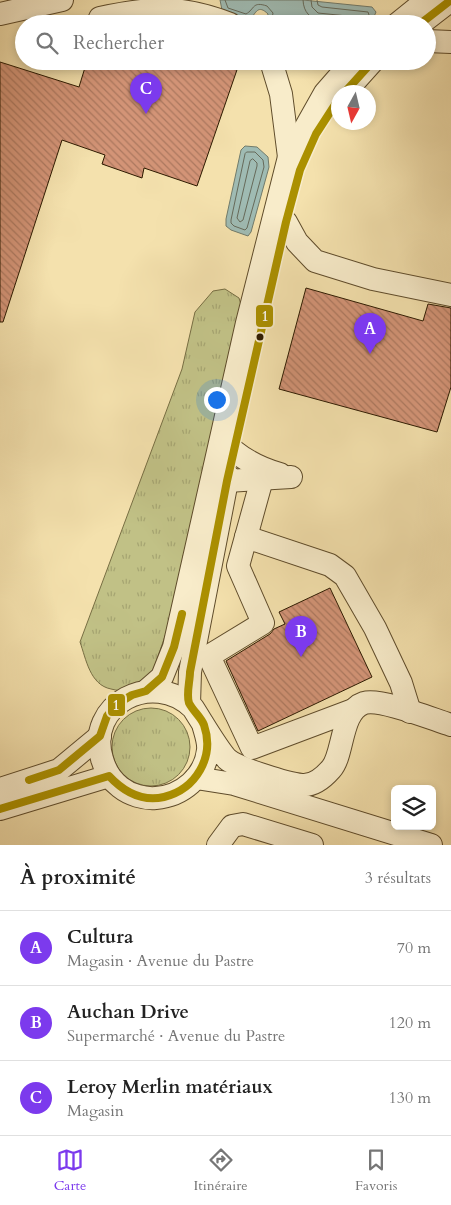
<!DOCTYPE html>
<html lang="fr">
<head>
<meta charset="utf-8">
<style>
  :root { --surface:#fff; --page:#f2f2f2; --text:#222; --muted:#767676; --line:#e0e0e0; --accent:#7c3aed }
  body { margin:0; font-family:Cardo,serif; background:var(--page); color:var(--text) }
  .controls { position:absolute; right:15px; bottom:15px; display:grid; overflow:hidden; border-radius:8px; box-shadow:0 2px 8px #0003 }
  .controls button { width:45px; height:45px; display:grid; place-items:center; padding:0; border:0; border-bottom:1px solid var(--line); background:var(--surface); color:var(--text); font:25px sans-serif }
  .compass { position:absolute; left:331px; top:85px; width:45px; height:45px; border-radius:50%; background:var(--surface); box-shadow:0 2px 8px #0003; rotate:188deg }
  .you { position:absolute; left:216px; top:399px; width:18px; height:18px; margin:-12px; border:4px solid #fff; border-radius:50%; background:#1a73e8; box-shadow:0 0 0 8px #1a73e833 }
  .badge { display:grid; place-items:center; width:32px; height:32px; border-radius:50%; background:var(--accent); color:#fff; font-size:16px; font-weight:700 }
  .pin { position:absolute; translate:-50% -41px; filter:drop-shadow(0 1px 2px #0008) }
  .pin::after { content:''; position:absolute; top:26px; width:18px; height:15px; background:inherit; clip-path:polygon(0 0,100% 0,50% 100%) }
  .list { margin:0; padding:0; list-style:none }
  h2 { display:flex; justify-content:space-between; align-items:center; height:65px; margin:0; padding:0 20px; font-size:21px }
  h2 small { font-size:16px; font-weight:400; color:var(--muted) }
  .list li { display:grid; grid-template-columns:32px 1fr auto; gap:15px; align-items:center; box-sizing:border-box; height:75px; padding:0 20px; border-top:1px solid var(--line) }
  .list b { display:block; font-size:19px; white-space:nowrap }
  .list p { margin:0; font-size:16px; white-space:nowrap; color:var(--muted) }
  .list em { font-size:16px; font-style:normal; color:var(--muted) }
  .icon { flex:none; width:28px; height:28px; fill:none; stroke:currentColor; stroke-width:2; stroke-linecap:round; stroke-linejoin:round }
  .map { position:relative; flex:none; width:451px; height:845px; overflow:hidden }
  .search { position:absolute; background:var(--surface); box-shadow:0 2px 8px #0003; left:15px; right:15px; top:15px; height:55px; display:flex; align-items:center; gap:12px; box-sizing:border-box; padding:0 18px; border-radius:28px; color:var(--muted); font-size:19px }
  .sheet { height:290px; background:var(--surface) }
  nav { display:flex; justify-content:space-around; align-items:center; box-sizing:border-box; height:70px; border-top:1px solid var(--line); background:var(--surface); font-size:14px; color:var(--muted) }
  nav a { display:grid; justify-items:center; gap:2px }
  nav .on { color:var(--accent) }
  .map>svg:first-child { display:block }
  .grass { fill:url(#grass-tufts); stroke:#776e43 }
  .water { fill:#9fbbb3; stroke:#717b6b }
  .lines { fill:none; stroke-linecap:round; stroke-linejoin:round }
  .shore { stroke:#666a5a; stroke-width:1 }
  .building { fill:url(#building-back-hatch); stroke:#2d1a00 }
  .minor-casing { stroke:#5f4c2b; stroke-width:24 }
  .minor { stroke:#f8ecca; stroke-width:22 }
  .bus-1-casing { stroke:#f8ecca; stroke-width:11 }
  .bus-1 { stroke:#ab9000; stroke-width:8 }
  .bus-dot { fill:#2d1a00; stroke:#f8ecca; stroke-width:2 }
  .line-badge { stroke:#f8ecca; stroke-width:2 }
  .badge-label { font-size:14px; text-anchor:middle; font-weight:bold; fill:#fff }
</style>
</head>
<body>
<div class="map">
<svg width="451" height="845" viewBox="0 0 451 845">
  <defs>
    <pattern id="grass-tufts" width="24" height="20" patternUnits="userSpaceOnUse" patternTransform="scale(1.25)"><rect width="24" height="20" fill="#c1c186"/><path d="M3 7l-1-3M5 7V3M7 7l1-3M15 17l-1-3M17 17v-4M19 17l1-3" fill="none" stroke="#a6a572"/></pattern>
    <pattern id="building-back-hatch" width="6" height="6" patternUnits="userSpaceOnUse" patternTransform="scale(1.25)"><rect width="6" height="6" fill="#d39477"/><path d="M-1 5l2 2M0 0l6 6M5-1l2 2" fill="none" stroke="#ac785f"/></pattern>
  </defs>
  <rect width="100%" height="100%" fill="#f4e1ad"/>
  <filter id="stains"><feTurbulence type="fractalNoise" baseFrequency=".004" numOctaves="4"/><feColorMatrix values="0 0 0 0 .2 0 0 0 0 .09 0 0 0 0 .02 0 0 0 .5 -.17"/></filter>
  <radialGradient id="worn" r=".72"><stop offset=".6" stop-color="#630" stop-opacity="0"/><stop offset="1" stop-color="#630" stop-opacity=".3"/></radialGradient>
  <g class="grass">
    <path d="M 225,289 L 239,298 L 244,315 L 173,613 L 146,691 C 135,691 122,692 111,689 C 90,685 86,659 80,642 L 182,369 L 195,312 L 213,291 Z"/>
    <circle cx="151" cy="747" r="39"/>
  </g>
  <g class="water">
    <path d="M 220,0 L 303,0 L 372,7 L 376,12 L 373,19 L 367,24 L 266,24 L 268,14 C 258,4 256,13 251,18 L 245,19 L 222,10 Z"/>
    <path d="M 245,146 L 257,147 L 268,157 L 269,167 L 251,232 L 248,236 L 231,230 L 226,226 L 226,219 L 241,150 Z"/>
  </g>
  <g class="lines">
    <g class="shore">
      <path d="M 225,0 L 228,8 L 246,14 C 255,9 252,1 267,6 L 273,13 L 271,24"/>
      <path d="M 303,0 C 304,26 331,21 350,24"/>
      <path d="M 311,0 L 312,7 L 318,13 L 357,17 L 359,19 L 358,24"/>
      <path d="M 317,0 L 318,5 L 322,7 L 368,12 L 369,15 L 365,19 L 365,24"/>
      <path d="M 247,152 L 255,152 L 263,160 L 264,167 L 247,228 L 245,230 L 234,226 L 231,223 L 231,220 L 245,154 Z"/>
      <path d="M 253,159 L 257,163 L 257,166 L 243,220 L 240,222 L 237,218 L 250,161 Z"/>
    </g>
  </g>
  <g class="building">
    <path d="M 87,61 L 240,61 L 197,186 L 144,168 L 142,178 L 102,164 L 105,155 L 62,140 L 3,322 L 0,322 L 0,62 L 79,87 Z"/>
    <path d="M 306,288 L 423,321 L 428,304 L 451,308 L 451,387 L 437,432 L 279,389 Z"/>
    <path d="M 330,588 L 372,677 L 258,731 L 226,661 L 270,634 L 274,629 L 285,624 L 279,612 Z"/>
  </g>
  <g class="lines">
    <g class="minor-casing">
      <g id="minor">
        <path d="M 0,14 L 62,0"/>
        <path d="M 100,18 C 150,7 182,5 230,24"/>
        <path d="M 397,24 L 427,0"/>
        <path d="M 420,24 L 451,0"/>
        <path d="M 427,41 L 451,42"/>
        <path d="M 271,61 L 281,94 L 289,157"/>
        <path d="M 347,90 L 373,61"/>
        <path d="M 286,222 L 297,242 L 315,261 L 373,279 L 451,295"/>
        <path d="M 234,451 C 249,463 262,469 280,474"/>
        <path d="M 227,481 L 291,477"/>
        <path d="M 246,537 L 262,479"/>
        <path d="M 146,691 L 162,677 L 174,647 L 247,323 L 289,157 L 325,93 L 353,61"/>
        <path d="M 189,704 L 190,672 L 228,476"/>
        <path d="M 353,710 L 252,748 L 209,656 L 263,623 L 238,566 L 246,537 L 330,565 L 345,576 L 375,628 L 401,683 L 410,712"/>
        <path d="M 203,724 C 205,732 209,742 208,750 C 205,777 182,796 156,798 C 144,799 130,795 120,787 C 111,780 105,770 102,759 C 85,704 153,669 193,708 C 202,722 217,748 227,759 C 237,768 288,784 302,785 C 313,786 324,777 331,769 C 344,755 340,711 364,703 C 381,698 432,719 451,725"/>
        <path d="M 196,778 L 234,784 L 431,845"/>
        <path d="M 0,789 L 59,770 L 100,736"/>
        <path d="M 0,809 L 109,776"/>
        <path d="M 218,845 L 232,826 L 243,824 L 312,845"/>
      </g>
    </g>
    <use href="#minor" class="minor"/>
    <g class="bus-1-casing">
      <g id="bus-1">
        <path d="M 420,24 L 451,0"/>
        <path d="M 345,92 L 373,61"/>
        <path d="M 29,780 L 59,770 L 100,736 L 107,716 L 117,704 L 132,695 L 146,691 L 162,677 L 174,647 L 182,614"/>
        <path d="M 0,809 L 109,776 C 123,791 142,802 164,797 C 196,789 215,757 204,725 C 201,717 193,711 189,703 C 186,694 190,681 190,672 L 227,481 L 286,222 L 300,170 L 316,134 L 338,100"/>
      </g>
    </g>
    <use href="#bus-1" class="bus-1"/>
  </g>
  <circle class="bus-dot" cx="260" cy="337" r="4.5"/>
  <g class="line-badge">
    <rect x="255" y="304" width="19" height="24" rx="5" fill="#ab9000"/>
    <rect x="107" y="693" width="19" height="24" rx="5" fill="#ab9000"/>
  </g>
  <g class="badge-label">
    <text x="265" y="321">1</text>
    <text x="116" y="710">1</text>
  </g>
  <rect width="100%" height="100%" filter="url(#stains)"/>
  <rect width="100%" height="100%" fill="url(#worn)"/>
</svg>
<div class="controls">
<button><svg class="icon" aria-label="layers" viewBox="0 0 24 24"><path d="M12 4l9 5-9 5-9-5zM3 14l9 5 9-5"/></svg></button>
</div>
<svg class="compass" viewBox="-18 -18 36 36"><path d="M0-13l5 13h-10z" fill="#e53935"/><path d="M0 13l5-13h-10z" fill="#767676"/></svg>
<div class="you"></div>
<div class="pin badge" style="left:370px;top:354px">A</div>
<div class="pin badge" style="left:301px;top:657px">B</div>
<div class="pin badge" style="left:146px;top:114px">C</div>
<div class="search"><svg class="icon" aria-label="search" viewBox="0 0 24 24"><circle cx="10" cy="10" r="6"/><path d="M15 15l6 6"/></svg>Rechercher</div>
</div>
<section class="sheet">
<h2>À proximité<small>3 résultats</small></h2>
<ul class="list">
<li><span class="badge">A</span><div><b>Cultura</b><p>Magasin · Avenue du Pastre</p></div><em>70 m</em></li>
<li><span class="badge">B</span><div><b>Auchan Drive</b><p>Supermarché · Avenue du Pastre</p></div><em>120 m</em></li>
<li><span class="badge">C</span><div><b>Leroy Merlin matériaux</b><p>Magasin</p></div><em>130 m</em></li>
</ul>
</section>
<nav>
<a class="on"><svg class="icon" aria-label="map" viewBox="0 0 24 24"><path d="M3 6l6-2 6 2 6-2v14l-6 2-6-2-6 2zM9 4v14M15 6v14"/></svg>Carte</a>
<a><svg class="icon" aria-label="directions" viewBox="0 0 24 24"><path d="M12 3l9 9-9 9-9-9zM9 14v-3h6M13 9l2 2-2 2"/></svg>Itinéraire</a>
<a><svg class="icon" aria-label="saved" viewBox="0 0 24 24"><path d="M7 4h10v16l-5-4-5 4z"/></svg>Favoris</a>
</nav>
</body>
</html>
